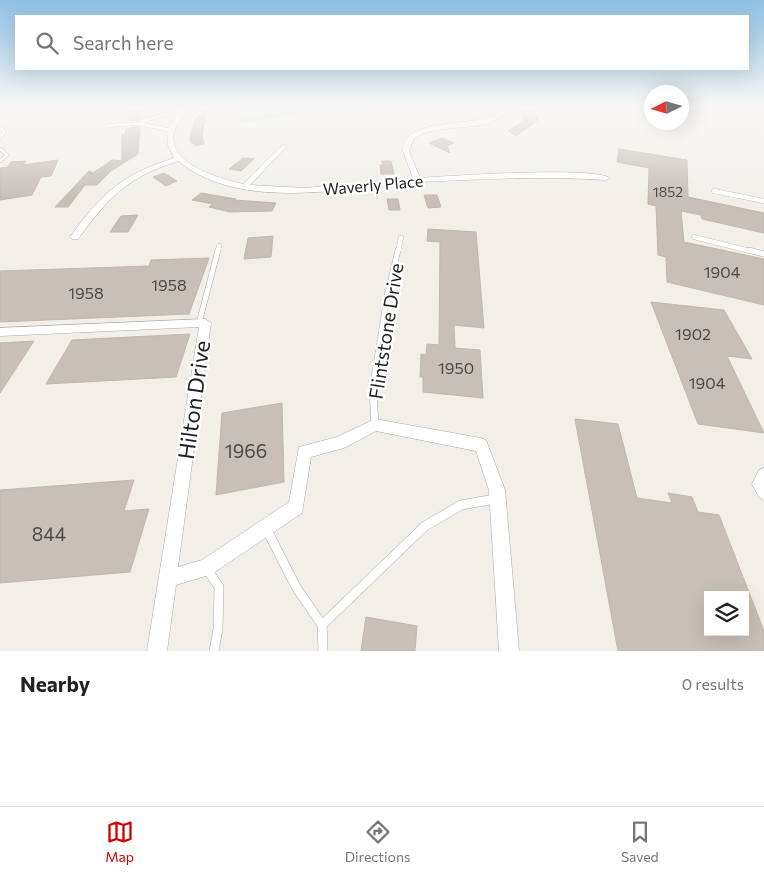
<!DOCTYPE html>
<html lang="en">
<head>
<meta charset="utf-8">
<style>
  :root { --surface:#fff; --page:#f2f2f2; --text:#222; --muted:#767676; --line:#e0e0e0; --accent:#d40000 }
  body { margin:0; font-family:Commissioner,sans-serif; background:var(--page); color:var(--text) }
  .controls { position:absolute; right:15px; bottom:15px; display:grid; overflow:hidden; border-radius:0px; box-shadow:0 5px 20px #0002 }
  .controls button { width:45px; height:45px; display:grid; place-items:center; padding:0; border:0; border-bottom:1px solid var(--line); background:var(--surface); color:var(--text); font:25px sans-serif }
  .compass { position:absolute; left:644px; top:85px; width:45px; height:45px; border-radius:50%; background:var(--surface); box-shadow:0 5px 20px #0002; rotate:265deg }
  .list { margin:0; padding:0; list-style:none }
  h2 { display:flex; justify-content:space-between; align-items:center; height:65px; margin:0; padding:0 20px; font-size:21px }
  h2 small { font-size:16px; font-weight:400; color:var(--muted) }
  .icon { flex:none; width:28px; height:28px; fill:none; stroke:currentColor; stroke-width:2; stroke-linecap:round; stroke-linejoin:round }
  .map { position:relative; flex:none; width:764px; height:651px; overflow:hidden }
  .search { position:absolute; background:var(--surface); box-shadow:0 5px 20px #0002; left:15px; right:15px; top:15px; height:55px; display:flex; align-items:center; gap:12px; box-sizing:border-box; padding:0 18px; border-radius:0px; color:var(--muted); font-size:19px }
  .sheet { height:155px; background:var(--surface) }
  nav { display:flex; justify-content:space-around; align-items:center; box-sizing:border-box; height:70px; border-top:1px solid var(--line); background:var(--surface); font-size:14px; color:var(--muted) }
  nav a { display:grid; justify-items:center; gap:2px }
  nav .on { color:var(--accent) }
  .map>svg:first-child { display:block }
  .wetland { fill:#c6e0d4 }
  .building { fill:#c7bfb8; stroke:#c4b6ab; fill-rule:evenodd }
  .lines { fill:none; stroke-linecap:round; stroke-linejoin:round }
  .service-far4-casing { stroke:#a9a9a9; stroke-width:4 }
  .service-far3-casing { stroke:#a9a9a9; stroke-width:5 }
  .service-far2-casing { stroke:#a9a9a9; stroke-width:6 }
  .service-far1-casing { stroke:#a9a9a9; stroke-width:8 }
  .service-casing { stroke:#a9a9a9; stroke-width:10 }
  .minor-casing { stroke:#a9a9a9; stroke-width:1 }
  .service-far4 { stroke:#fff; stroke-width:3 }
  .service-far3 { stroke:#fff; stroke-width:4.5 }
  .service-far2 { stroke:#fff; stroke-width:5 }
  .service-far1 { stroke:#fff; stroke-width:7 }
  .service { stroke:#fff; stroke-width:9 }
  .minor { fill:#fff; fill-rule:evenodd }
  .labels { text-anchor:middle; stroke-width:5; stroke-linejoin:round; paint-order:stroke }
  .far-number-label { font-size:14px; fill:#4b4948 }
  .far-street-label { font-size:16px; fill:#222; stroke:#fff }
  .number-label { font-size:16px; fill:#4b4948 }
  .street-label { font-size:19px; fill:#222; stroke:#fff }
  .near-number-label { font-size:19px; fill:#4b4948 }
  .near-street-label { font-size:22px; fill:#222; stroke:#fff }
</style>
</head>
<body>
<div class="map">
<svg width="764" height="651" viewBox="0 0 764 651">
  <rect width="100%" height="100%" fill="#f2efe9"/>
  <path class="wetland" d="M 246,107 L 362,107 L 364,108 L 356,111 L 292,115 L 244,123 L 238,120 Z"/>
  <g class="building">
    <path d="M 125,107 L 141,107 L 139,120 L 130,121 Z"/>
    <path d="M 208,107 L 202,134 L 204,144 L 195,146 L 195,143 L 191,143 L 190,137 L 195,120 Z"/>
    <path d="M 520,108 L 531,108 L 538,120 L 516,136 L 508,131 L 524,120 Z"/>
    <path d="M 133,127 L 140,127 L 138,154 L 111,171 L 97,185 L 85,185 L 68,207 L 55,207 L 89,171 L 93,173 L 112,160 L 122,161 L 122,134 L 125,134 L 126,129 Z"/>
    <path d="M 442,138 L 454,143 L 447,146 L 450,153 L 429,143 Z"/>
    <path d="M 619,149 L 687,160 L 688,197 L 764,213 L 764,233 L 702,219 L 701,215 L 681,211 L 684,242 L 764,259 L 764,305 L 667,282 L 666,257 L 658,255 L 656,206 L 648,204 L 649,168 L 617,162 Z"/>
    <path d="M 243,158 L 254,159 L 241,171 L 229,169 Z"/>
    <path d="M 58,160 L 51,176 L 41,177 L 32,195 L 0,200 L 0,168 L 8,167 L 11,162 L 26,161 L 23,165 Z"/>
    <path d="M 382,161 L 391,161 L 394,174 L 381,174 L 380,165 L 383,165 Z"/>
    <path d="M 164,173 L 177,181 L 166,186 L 153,177 Z"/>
    <path d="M 201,193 L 236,199 L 234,200 L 276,203 L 272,211 L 230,212 L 209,207 L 213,204 L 192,200 Z"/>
    <path d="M 424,195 L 437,195 L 441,207 L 428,208 Z"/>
    <path d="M 387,199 L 398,199 L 400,210 L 389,210 Z"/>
    <path d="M 138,215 L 128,232 L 110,232 L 121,216 Z"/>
    <path d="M 428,229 L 476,232 L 484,328 L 454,325 L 455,348 L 480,350 L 483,398 L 423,392 L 423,377 L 420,377 L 421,354 L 426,355 L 427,344 L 439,345 L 440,242 L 427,241 Z"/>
    <path d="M 273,236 L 271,257 L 244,259 L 248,238 Z"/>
    <path d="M 209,258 L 189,314 L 0,322 L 0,271 L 149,266 L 151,260 Z"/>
    <path d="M 651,302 L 724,310 L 752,359 L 727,356 L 764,433 L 698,424 Z"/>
    <path d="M 190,334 L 176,377 L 46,384 L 72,340 Z"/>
    <path d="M 34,341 L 0,393 L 0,343 Z"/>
    <path d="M 282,403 L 284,482 L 216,495 L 222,413 Z"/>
    <path d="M 575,419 L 618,424 L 637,498 L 672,503 L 668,493 L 692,497 L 698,512 L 719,515 L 764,631 L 764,651 L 618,651 ZM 708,595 L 745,595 L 745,632 L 708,632 Z"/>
    <path d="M 134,480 L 124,511 L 149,509 L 130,572 L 0,583 L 0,490 Z"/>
    <path d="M 366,617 L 417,626 L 415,651 L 361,651 Z"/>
  </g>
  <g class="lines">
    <g class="service-far4-casing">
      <g id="service-far4">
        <path d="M 0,137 L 5,131 L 1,129"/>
        <path d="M 0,149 L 7,155 L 0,161"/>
      </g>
    </g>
    <g class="service-far3-casing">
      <g id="service-far3">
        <path d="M 714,191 L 764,201"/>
        <path d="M 694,237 L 754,252"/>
        <path d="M 218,252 L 219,246"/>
        <path d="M 398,252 L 401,238"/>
      </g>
    </g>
    <g class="service-far2-casing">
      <g id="service-far2">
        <path d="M 749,250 L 764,254"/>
        <path d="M 199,323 L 218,250"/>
        <path d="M 378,354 L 387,296 L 398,250"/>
      </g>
    </g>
    <g class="service-far1-casing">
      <path id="service-far1" d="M 375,425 L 373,390 L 379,353"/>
    </g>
    <g class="service-casing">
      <g id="service">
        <path d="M 267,530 L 296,587 L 322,625 L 323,651"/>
        <path d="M 207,569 L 219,587 L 218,629 L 214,651"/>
        <path d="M 322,625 L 425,526 L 461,505 L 495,499"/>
      </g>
    </g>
    <g class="minor-casing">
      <g id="minor">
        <path d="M 184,107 L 191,107 C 143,153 204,175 243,184 L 284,144 L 287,146 L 286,147 L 250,185 L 305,188 L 413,178 L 403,151 C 403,115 478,129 501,112 L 498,107 L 504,107 L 507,112 C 484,135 442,121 414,138 L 409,151 L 420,178 C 449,176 593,166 610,178 L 606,180 C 544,176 482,179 421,182 C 346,187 242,213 178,161 C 126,178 110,196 78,239 L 72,239 L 70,237 C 103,192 121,175 174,158 L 168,145 L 167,131 L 137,125 L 109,127 L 107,126 L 107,124 L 141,122 L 141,120 ZM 177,113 L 168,128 L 144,123 L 145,122 Z"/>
        <path d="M 0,127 L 3,128 L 3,130 L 0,131 Z"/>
        <path d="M 205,319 L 211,323 L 178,567 L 202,560 L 289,502 L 299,447 L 337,437 L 375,419 L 481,438 L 486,440 L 505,490 L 519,651 L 499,651 L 489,490 L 476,451 L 376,431 L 344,448 L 311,457 L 302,513 L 212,574 L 176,585 L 167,651 L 147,651 L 199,327 L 0,336 L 0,328 Z"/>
        <path d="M 764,468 L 764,500 L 759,497 L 752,484 L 759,470 Z"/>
      </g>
    </g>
    <use href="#service-far4" class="service-far4"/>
    <use href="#service-far3" class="service-far3"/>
    <use href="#service-far2" class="service-far2"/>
    <use href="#service-far1" class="service-far1"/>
    <use href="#service" class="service"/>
    <use href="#minor" class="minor"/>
  </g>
  <linearGradient id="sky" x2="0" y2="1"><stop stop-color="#8fc0e4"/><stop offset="0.54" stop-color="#f9f8f5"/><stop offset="1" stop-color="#f9f8f5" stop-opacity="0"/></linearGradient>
  <rect width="764" height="199" fill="url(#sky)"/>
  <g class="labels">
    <g class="far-number-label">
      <text x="668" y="197">1852</text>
    </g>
    <g class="far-street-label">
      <text transform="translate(373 185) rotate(-5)" y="6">Waverly Place</text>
    </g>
    <g class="number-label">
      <text x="722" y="278">1904</text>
      <text x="169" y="291">1958</text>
      <text x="86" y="299">1958</text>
      <text x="693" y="340">1902</text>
      <text x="456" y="374">1950</text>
      <text x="707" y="389">1904</text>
    </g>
    <g class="street-label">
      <text transform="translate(386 331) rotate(-81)" y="7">Flintstone Drive</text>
    </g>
    <g class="near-number-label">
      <text x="246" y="458">1966</text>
      <text x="49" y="541">844</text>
    </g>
    <g class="near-street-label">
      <text transform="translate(194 400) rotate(-82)" y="8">Hilton Drive</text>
    </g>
  </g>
</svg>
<div class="controls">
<button><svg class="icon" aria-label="layers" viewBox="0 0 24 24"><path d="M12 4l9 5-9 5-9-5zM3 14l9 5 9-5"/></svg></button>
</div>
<svg class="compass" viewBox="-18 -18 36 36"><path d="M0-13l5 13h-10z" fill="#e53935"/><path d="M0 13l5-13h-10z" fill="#767676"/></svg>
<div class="search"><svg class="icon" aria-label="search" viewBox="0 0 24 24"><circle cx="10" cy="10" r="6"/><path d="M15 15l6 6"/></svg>Search here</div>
</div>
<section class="sheet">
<h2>Nearby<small>0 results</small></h2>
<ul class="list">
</ul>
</section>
<nav>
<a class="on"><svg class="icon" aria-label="map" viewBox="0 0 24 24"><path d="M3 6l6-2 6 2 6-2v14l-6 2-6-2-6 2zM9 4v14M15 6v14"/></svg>Map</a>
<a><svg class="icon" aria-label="directions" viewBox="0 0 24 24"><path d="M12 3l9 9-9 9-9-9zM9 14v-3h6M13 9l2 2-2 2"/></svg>Directions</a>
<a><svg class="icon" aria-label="saved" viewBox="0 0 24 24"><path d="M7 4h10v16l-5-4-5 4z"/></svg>Saved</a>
</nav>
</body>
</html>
